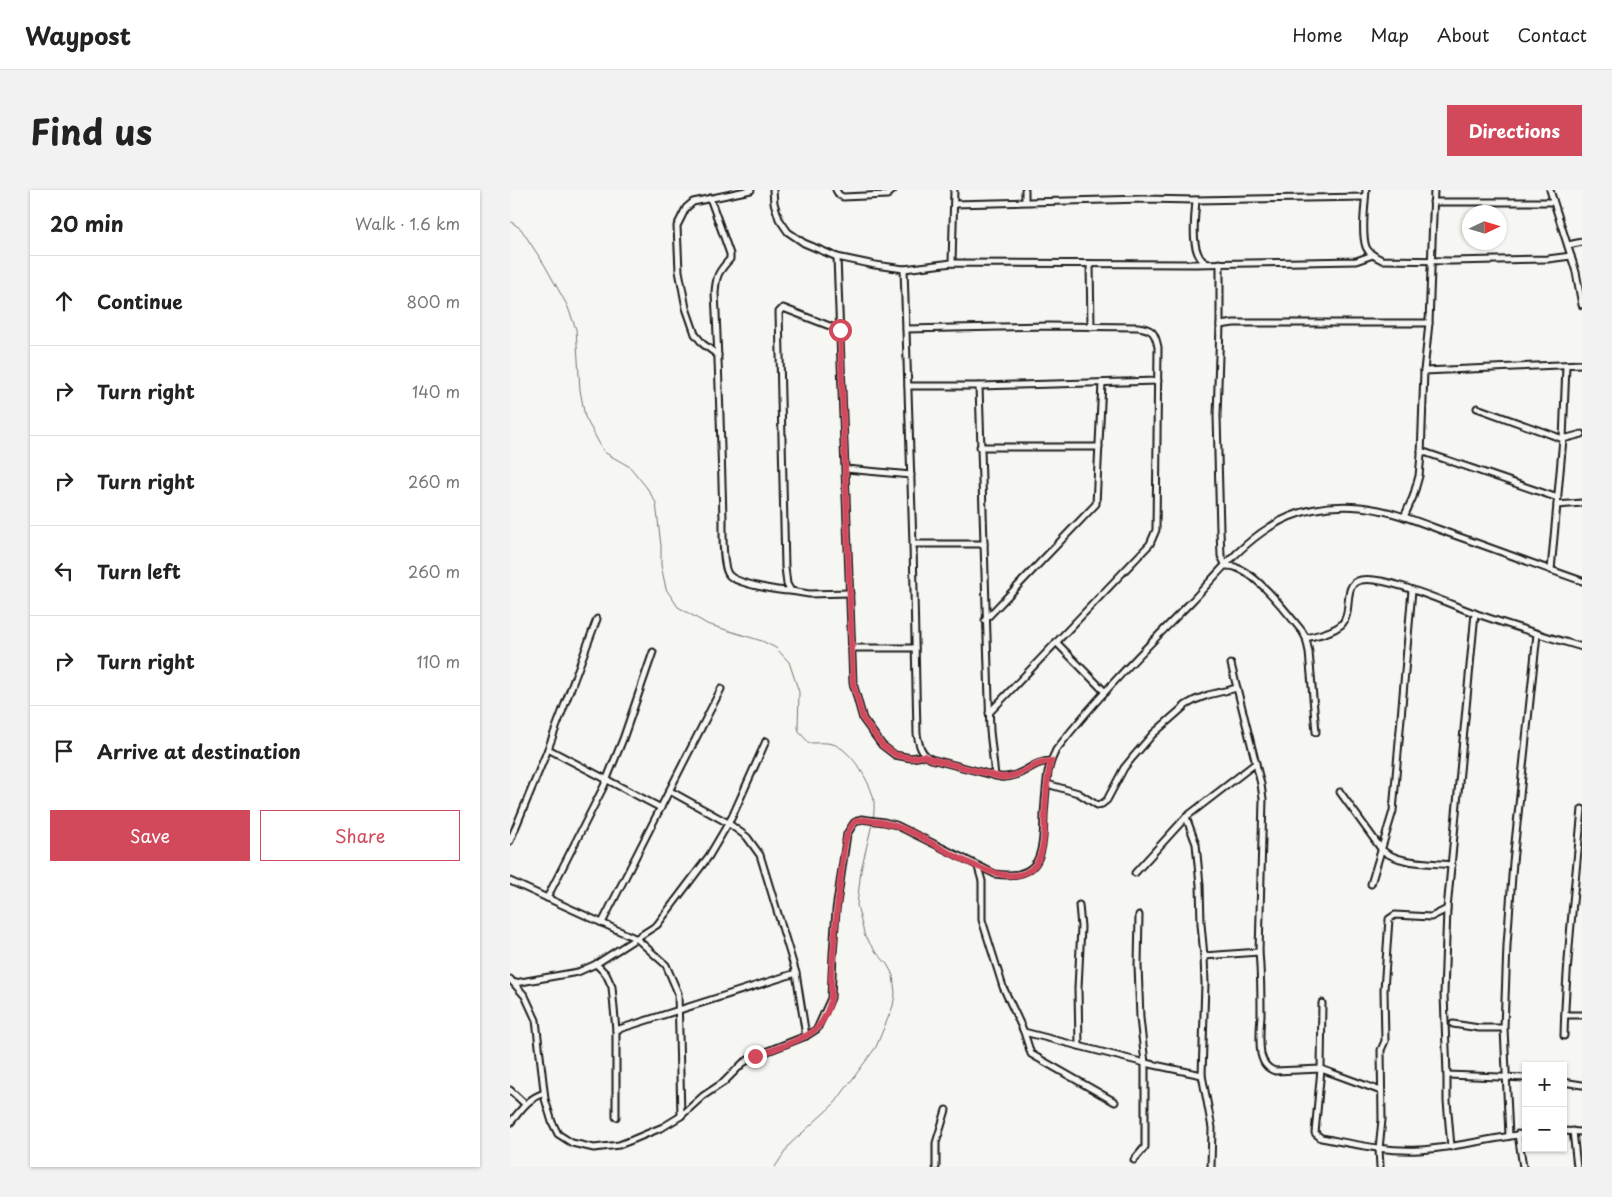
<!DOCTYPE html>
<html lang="en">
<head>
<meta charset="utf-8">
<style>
  :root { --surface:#fff; --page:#f2f2f2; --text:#222; --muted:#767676; --line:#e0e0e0; --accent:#d1495b }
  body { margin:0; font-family:"Playpen Sans",sans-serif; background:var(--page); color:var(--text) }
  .controls { position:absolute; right:15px; bottom:15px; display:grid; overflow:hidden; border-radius:0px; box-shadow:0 1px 4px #0004 }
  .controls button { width:45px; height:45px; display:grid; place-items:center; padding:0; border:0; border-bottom:1px solid var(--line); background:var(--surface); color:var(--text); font:25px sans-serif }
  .compass { position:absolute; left:952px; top:15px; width:45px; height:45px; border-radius:50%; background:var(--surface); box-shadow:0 1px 4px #0004; rotate:86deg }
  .stop { position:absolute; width:15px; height:15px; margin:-11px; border:4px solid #d1495b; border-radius:50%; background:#fff }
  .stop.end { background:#d1495b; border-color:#fff; box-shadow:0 1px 5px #0008 }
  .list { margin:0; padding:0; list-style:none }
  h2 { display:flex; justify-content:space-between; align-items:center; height:65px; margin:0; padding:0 20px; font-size:21px }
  h2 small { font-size:16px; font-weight:400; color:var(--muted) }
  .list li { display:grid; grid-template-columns:32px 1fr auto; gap:15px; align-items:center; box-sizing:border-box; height:90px; padding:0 20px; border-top:1px solid var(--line) }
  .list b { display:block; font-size:19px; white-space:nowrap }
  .list em { font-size:16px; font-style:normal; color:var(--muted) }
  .actions { display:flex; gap:10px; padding:15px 20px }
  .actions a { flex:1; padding:11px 0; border:1px solid var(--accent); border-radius:0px; text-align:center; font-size:18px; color:var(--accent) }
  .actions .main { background:var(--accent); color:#fff }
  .icon { flex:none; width:28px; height:28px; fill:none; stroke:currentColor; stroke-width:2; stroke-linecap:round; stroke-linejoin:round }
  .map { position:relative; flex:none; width:1072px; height:977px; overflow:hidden; border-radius:0px }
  header { display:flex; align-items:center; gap:30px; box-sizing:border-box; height:70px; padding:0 25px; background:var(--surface); border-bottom:1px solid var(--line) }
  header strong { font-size:24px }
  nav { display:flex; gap:28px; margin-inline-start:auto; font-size:18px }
  .intro { display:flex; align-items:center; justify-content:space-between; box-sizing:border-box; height:120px; padding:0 30px }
  h1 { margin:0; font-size:35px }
  .button { padding:12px 22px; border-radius:0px; background:var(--accent); color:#fff; font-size:18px; font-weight:700 }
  main { display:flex; gap:30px; padding:0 30px }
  aside { flex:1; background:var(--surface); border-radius:0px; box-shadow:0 1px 4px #0004 }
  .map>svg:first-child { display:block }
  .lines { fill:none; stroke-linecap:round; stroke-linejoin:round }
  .stream { stroke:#727271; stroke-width:1 }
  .minor-casing { stroke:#1c1c1c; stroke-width:9 }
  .minor { stroke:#f6f6f2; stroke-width:5 }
  .route { stroke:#d1495b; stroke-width:6 }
</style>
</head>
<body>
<header>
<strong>Waypost</strong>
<nav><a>Home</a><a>Map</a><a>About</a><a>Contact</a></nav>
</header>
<div class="intro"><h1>Find us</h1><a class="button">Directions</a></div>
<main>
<aside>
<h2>20 min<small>Walk · 1.6 km</small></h2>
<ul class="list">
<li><svg class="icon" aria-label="ahead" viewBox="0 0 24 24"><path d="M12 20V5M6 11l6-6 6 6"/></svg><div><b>Continue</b></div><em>800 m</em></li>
<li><svg class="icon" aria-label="right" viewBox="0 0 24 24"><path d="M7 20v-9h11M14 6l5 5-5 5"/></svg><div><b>Turn right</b></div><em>140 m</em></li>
<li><svg class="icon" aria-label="right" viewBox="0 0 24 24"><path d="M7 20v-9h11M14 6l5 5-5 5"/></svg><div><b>Turn right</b></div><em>260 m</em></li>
<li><svg class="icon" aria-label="left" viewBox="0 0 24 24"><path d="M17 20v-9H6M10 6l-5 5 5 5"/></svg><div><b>Turn left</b></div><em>260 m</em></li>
<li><svg class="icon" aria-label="right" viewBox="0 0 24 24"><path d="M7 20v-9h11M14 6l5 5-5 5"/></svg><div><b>Turn right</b></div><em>110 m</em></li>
<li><svg class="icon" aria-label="arrive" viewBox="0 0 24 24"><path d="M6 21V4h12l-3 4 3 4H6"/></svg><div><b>Arrive at destination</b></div></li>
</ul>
<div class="actions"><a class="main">Save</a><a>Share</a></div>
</aside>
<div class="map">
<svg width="1072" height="977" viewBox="0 0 1072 977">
  <rect width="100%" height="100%" fill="#f6f6f2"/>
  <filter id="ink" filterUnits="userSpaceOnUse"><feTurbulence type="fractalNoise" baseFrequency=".02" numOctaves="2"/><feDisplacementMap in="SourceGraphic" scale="10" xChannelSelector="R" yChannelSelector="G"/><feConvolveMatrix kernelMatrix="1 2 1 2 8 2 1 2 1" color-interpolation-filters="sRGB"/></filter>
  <g filter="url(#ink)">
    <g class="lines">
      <g class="stream">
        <path d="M 0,31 L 11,39 L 34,74 L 57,115 L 66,139 L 70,200 L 75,227 L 94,262 L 120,277 L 137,298 L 146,313 L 151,356 L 151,375 L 156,399 L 168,417 L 197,434 L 252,451 L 266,458 L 279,472 L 289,502 L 288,538 L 290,543 L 299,553 C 307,553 315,552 323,554 C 341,560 358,589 363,606 C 365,613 364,623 363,630"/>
        <path d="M 265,977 L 280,954 L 325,913 L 366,857 L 383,816 L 385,803 L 383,785 L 377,774 L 366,762 L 355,747 L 347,715 L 351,680 L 362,634"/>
      </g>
      <g class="minor-casing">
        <g id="minor">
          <path d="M 263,0 L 264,13 L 269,29 L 278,42 L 294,53 L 327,67 L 365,75 L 394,79 L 442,73 L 685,74 L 846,71 L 863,65"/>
          <path d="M 326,0 L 329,5 L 333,7 L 377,5 L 383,0"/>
          <path d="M 515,0 L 515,11"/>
          <path d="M 856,0 C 855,15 851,43 856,57 C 859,64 866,67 872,70 L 941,71 L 1038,69 L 1061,66"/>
          <path d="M 1040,0 L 1066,82 L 1072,115"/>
          <path d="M 200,8 L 220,64 L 220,69 C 208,82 206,86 205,103 C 209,178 211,254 213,329 C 213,340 212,378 219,385 C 227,394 269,401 281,401"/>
          <path d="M 686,10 C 685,27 679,64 696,73"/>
          <path d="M 923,12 L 1043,12"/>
          <path d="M 444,14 L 633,9 L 686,10 L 855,7"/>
          <path d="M 1058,55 L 1072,52"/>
          <path d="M 327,67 L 343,493 L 353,529 L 372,555 L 385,565 L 401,568 L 414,566"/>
          <path d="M 442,73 L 444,0"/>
          <path d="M 710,73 L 710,135 L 707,226 L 710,340 L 711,366 L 716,376 C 719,376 724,376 727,378 C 748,385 778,424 792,441 L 796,448 L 799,462 L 806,542"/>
          <path d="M 580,74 L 581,137"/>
          <path d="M 394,79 L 403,354 L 407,544 C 409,555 411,564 421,569 L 490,587 C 512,589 521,571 541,571"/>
          <path d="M 710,135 L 724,133 L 919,133"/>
          <path d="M 396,139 L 539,136 L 628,137 C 643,139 645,143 648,157 L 646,340 L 640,354 L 479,523"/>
          <path d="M 330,140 L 273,118 L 269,122 L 275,377 L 277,394 L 281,401 L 299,404 L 340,403"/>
          <path d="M 208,165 L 193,154 L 185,144 L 176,118 L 169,81 L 167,36 L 176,18 L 183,12 L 241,0"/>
          <path d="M 914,181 L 1072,174"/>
          <path d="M 398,196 L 469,196 L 648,191"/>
          <path d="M 469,196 L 480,541 L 485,586"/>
          <path d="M 967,218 L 1053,249 L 1072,244"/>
          <path d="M 470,257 L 589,257"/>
          <path d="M 911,261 L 1048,308"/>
          <path d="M 336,279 L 401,285"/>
          <path d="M 1047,315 L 1072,313"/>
          <path d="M 894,327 L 903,307 L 909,286 L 911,265 L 914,181 L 919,133 L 924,0"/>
          <path d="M 403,354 L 474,354"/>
          <path d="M 1041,380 L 1053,249 L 1056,176"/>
          <path d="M 475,430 L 586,314 L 592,193"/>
          <path d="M 796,448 C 807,445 821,443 831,435 C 844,423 831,394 851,390 C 875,385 941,415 967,424 C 1002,436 1037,447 1072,457"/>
          <path d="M 546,452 L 595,502"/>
          <path d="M 342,458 L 405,458"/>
          <path d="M 721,474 L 751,594 L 753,609 L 749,762 C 751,783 751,804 751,825 C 750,837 749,851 751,864 C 753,872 756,878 765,881 L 811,879 L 871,901"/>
          <path d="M 38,559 L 151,618"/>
          <path d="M 537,594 L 568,603 L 587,615 L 592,614 L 597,610 L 614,578 L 623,567 L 643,544 L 676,515 L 685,510 L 698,505 L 727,498"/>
          <path d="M 160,601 L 218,633 L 237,647 L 250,665 L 286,783 L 296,846"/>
          <path d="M 830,602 L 872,660 C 891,675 919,672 942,675"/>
          <path d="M 0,651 L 38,559 L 87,429"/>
          <path d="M 468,677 L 472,691 L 472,730 L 493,797 L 514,842 L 635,873 L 692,885 L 695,794 L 694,766 L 691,734 L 690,695 L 686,654 L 676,627"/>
          <path d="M 625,683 L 676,627 L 746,573"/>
          <path d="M 0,691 L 127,749 L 156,775 L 168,803 L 171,926"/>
          <path d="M 861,694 L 883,621 L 902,400"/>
          <path d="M 37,708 L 94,596 L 113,549 L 143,462"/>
          <path d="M 92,733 L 211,499"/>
          <path d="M 694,766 L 749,762"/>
          <path d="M 86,774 L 96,784 L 102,797 L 106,840 L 106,927"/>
          <path d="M 0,789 L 15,806 L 26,830 L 35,909 L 42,932 L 48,944 L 62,953 L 84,958 L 109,955 L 122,950 L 153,937 L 171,926 L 193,906 L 214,892 L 233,873 L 245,866 L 296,846 L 307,839 L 321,808 L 323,764 L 326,720 L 337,644 L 344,633 L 351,629 L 374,632 L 386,635 L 485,684 C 532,691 533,663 534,625 C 535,611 536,596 538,582 L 541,571 L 546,560 C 587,507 634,460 681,412 C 705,387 729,356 760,337 C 786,320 819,314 850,317 C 882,320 914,334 944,345 C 987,360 1029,376 1072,391"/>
          <path d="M 5,793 L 68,782 L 86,774 L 147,735 L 199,666 L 222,627 L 256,551"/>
          <path d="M 812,813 L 811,879 L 805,943 L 811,948 C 844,954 876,962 909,960 C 945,958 980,948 1016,944"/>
          <path d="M 1055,825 L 1072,825"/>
          <path d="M 943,834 L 969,838 L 994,838"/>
          <path d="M 106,840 L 286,783"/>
          <path d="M 514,842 L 521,864 L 605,912"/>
          <path d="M 1054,846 C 1056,770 1065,695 1072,619"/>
          <path d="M 569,856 L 568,798 L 571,737 L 569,715"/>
          <path d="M 692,885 L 702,938 L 701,977"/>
          <path d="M 937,885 L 1016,888"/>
          <path d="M 1053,892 L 1072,895"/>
          <path d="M 0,900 L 15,914"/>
          <path d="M 0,933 C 12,919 17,909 34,903"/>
          <path d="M 1053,941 L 1072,942"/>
          <path d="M 1063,941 L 1067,977"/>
          <path d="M 1008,944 L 1013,977"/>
          <path d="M 999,946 L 994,838 L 997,755 L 1003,672 L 1027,444"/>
          <path d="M 941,957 L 937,911 L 937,885 L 934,804 L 937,719 L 965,423"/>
          <path d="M 624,970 L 635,957 L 635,873 L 630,828 L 628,775 L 629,725"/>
          <path d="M 426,977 L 426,953 L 436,920"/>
          <path d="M 870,977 L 869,959 L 872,930 L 871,860 L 875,851 L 874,800 L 879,729 L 885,725 L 921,727 L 937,719"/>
        </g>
      </g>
      <use href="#minor" class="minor"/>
    </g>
  </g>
  <g class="lines" filter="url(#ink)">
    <path class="route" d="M 245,866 C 259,861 297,849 307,838 C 313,832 320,817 321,808 C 322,803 321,797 321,793 C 321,784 322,775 323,766 C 325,736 328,706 332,676 C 334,663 334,643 344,633 C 349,628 356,630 362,631 C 378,632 391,637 405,644 C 431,656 501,707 525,675 C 536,660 534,638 535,620 C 536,604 537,587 541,571 C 521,572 511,589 490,587 L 421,569 L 414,566 L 401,568 L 386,565 L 372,555 L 353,529 L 343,493 L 330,140"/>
  </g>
</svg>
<div class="controls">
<button>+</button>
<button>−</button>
</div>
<svg class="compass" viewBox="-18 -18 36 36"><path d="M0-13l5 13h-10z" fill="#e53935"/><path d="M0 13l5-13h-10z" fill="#767676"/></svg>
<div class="stop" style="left:330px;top:140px"></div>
<div class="stop end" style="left:245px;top:866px"></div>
</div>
</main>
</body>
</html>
